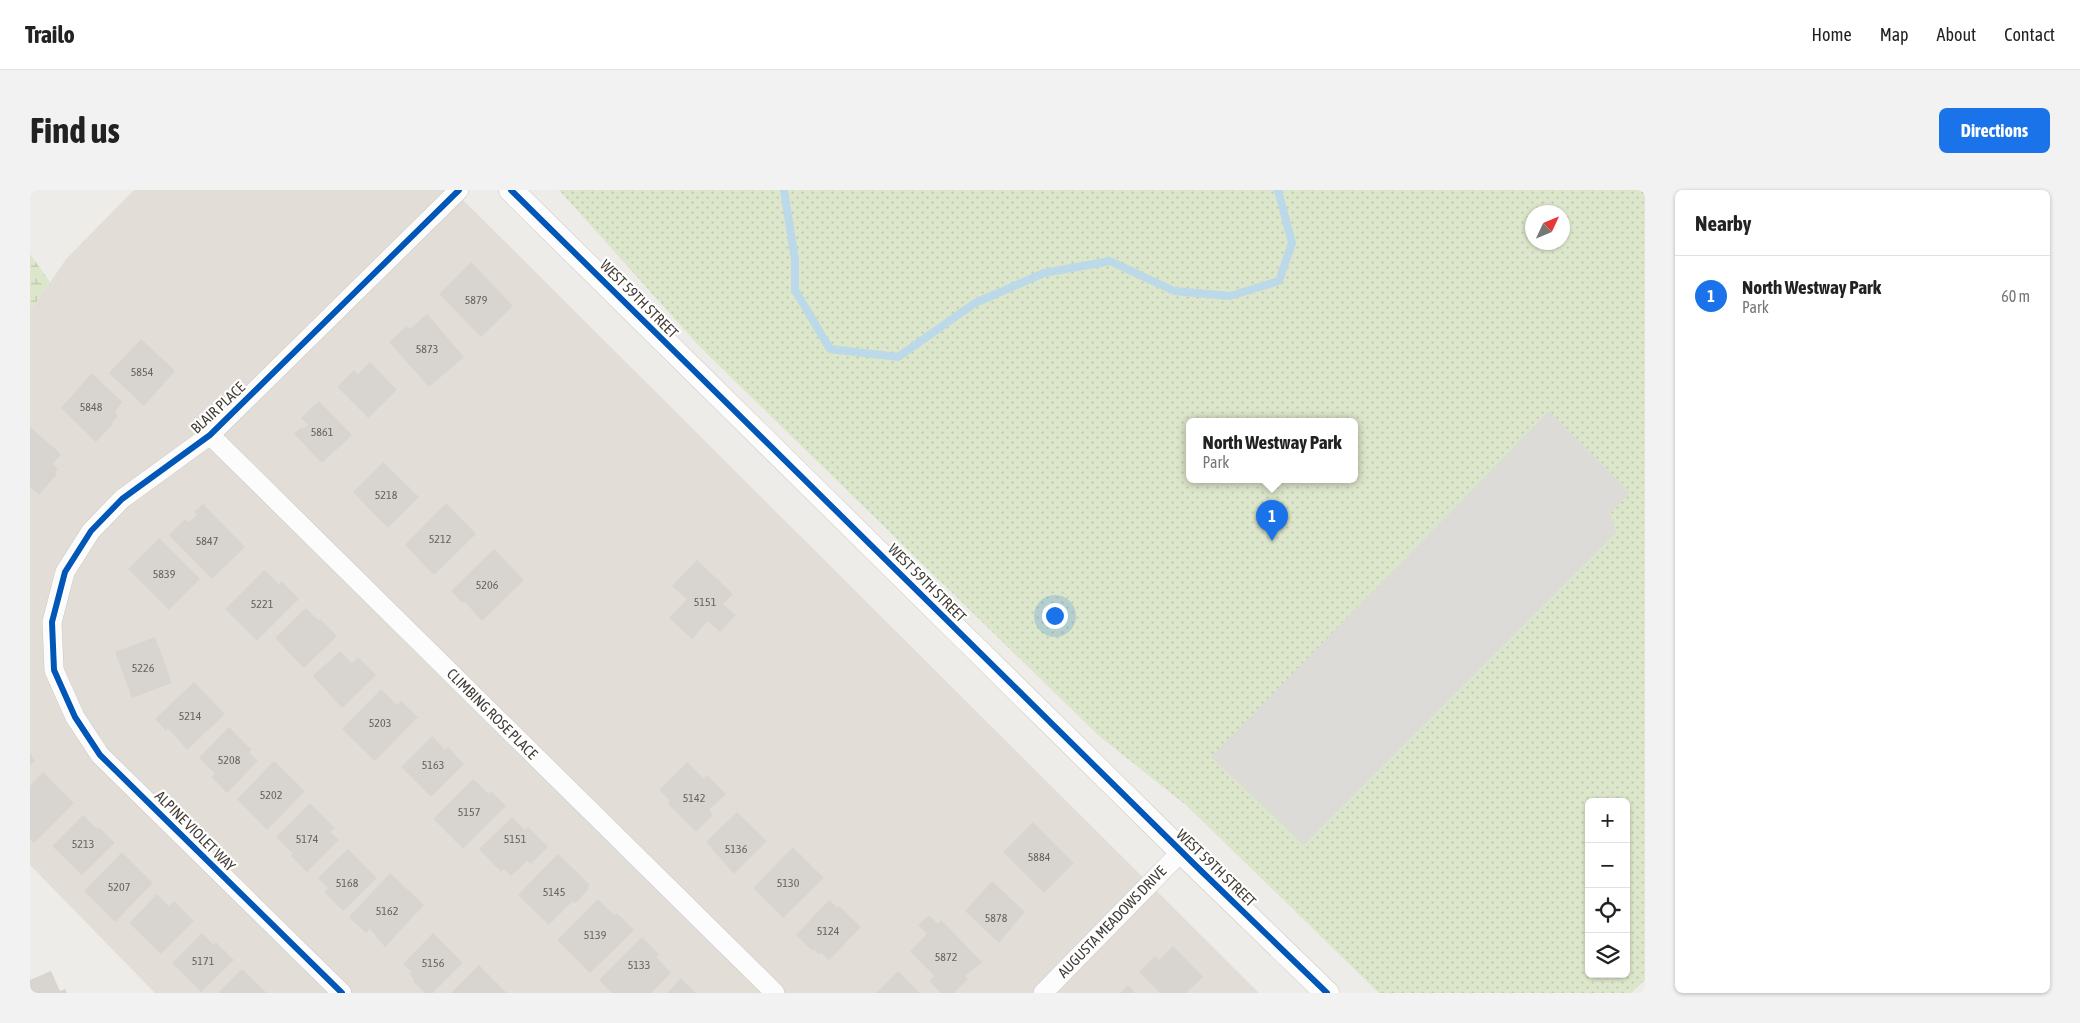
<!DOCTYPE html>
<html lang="en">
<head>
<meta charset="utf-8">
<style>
  :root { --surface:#fff; --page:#f2f2f2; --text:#222; --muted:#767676; --line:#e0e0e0; --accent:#1a73e8 }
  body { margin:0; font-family:"Asap Condensed",sans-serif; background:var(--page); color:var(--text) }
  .controls { position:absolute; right:15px; bottom:15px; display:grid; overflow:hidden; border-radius:8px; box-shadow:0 1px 4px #0004 }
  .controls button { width:45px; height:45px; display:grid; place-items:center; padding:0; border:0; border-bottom:1px solid var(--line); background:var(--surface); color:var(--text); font:25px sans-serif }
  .compass { position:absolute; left:1495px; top:15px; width:45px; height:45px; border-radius:50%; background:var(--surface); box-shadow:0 1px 4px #0004; rotate:46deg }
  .you { position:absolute; left:1024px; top:425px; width:18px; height:18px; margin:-12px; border:4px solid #fff; border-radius:50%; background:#1a73e8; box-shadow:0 0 0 8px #1a73e833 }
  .badge { display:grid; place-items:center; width:32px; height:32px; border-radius:50%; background:var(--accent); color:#fff; font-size:16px; font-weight:700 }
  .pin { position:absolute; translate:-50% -41px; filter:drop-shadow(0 1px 2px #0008) }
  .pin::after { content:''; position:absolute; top:26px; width:18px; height:15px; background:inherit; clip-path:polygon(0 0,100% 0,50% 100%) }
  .popup { position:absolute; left:1156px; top:228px; width:172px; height:65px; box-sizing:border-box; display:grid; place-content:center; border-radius:8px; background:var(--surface); filter:drop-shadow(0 1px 4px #0005); font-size:16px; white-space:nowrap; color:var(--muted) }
  .popup b { font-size:19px; color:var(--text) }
  .popup::after { content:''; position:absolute; left:50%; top:100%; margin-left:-10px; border:10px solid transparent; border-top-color:var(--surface) }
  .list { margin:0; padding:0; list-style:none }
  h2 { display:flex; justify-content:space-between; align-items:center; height:65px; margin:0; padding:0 20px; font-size:21px }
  h2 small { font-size:16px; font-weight:400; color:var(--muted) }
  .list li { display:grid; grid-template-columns:32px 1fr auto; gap:15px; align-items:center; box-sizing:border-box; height:80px; padding:0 20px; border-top:1px solid var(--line) }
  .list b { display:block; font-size:19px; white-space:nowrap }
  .list p { margin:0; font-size:16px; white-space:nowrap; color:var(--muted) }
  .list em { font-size:16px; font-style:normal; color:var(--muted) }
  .icon { flex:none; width:28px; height:28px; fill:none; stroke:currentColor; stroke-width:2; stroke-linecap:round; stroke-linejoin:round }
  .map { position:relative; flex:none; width:1615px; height:803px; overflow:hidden; border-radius:8px }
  header { display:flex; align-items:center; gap:30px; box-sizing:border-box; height:70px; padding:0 25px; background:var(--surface); border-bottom:1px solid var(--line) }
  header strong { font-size:24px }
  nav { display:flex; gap:28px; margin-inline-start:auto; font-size:18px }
  .intro { display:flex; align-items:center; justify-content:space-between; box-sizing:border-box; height:120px; padding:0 30px }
  h1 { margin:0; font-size:35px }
  .button { padding:12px 22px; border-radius:8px; background:var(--accent); color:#fff; font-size:18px; font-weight:700 }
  main { display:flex; gap:30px; padding:0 30px }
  aside { flex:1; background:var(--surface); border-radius:8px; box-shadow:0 1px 4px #0004 }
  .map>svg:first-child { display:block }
  .residential { fill:#e2ddd6 }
  .wetland { fill:url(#wetland-marsh) }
  .park { fill:url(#park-dots); fill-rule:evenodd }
  .parking { fill:#dddbd8 }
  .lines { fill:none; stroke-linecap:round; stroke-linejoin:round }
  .stream { stroke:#bcd9e9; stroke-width:8 }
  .building { fill:#d8d5d1 }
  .minor-casing { stroke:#cbc8c4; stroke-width:20 }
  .tertiary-casing { stroke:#cbc8c4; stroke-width:25 }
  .minor { stroke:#fcfcfc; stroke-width:19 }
  .tertiary { stroke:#fcfcfc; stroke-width:24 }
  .cycleway-casing { stroke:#fff; stroke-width:9 }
  .cycleway { stroke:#0057b8; stroke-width:6 }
  .labels { text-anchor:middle; stroke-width:4.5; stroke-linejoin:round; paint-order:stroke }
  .number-label { font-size:12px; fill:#69645d }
  .street-label { font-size:15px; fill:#433d35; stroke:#fff }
</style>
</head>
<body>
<header>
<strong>Trailo</strong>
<nav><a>Home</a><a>Map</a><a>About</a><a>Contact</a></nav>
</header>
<div class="intro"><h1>Find us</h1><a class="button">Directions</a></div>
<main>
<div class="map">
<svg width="1615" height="803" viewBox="0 0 1615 803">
  <defs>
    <pattern id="wetland-marsh" width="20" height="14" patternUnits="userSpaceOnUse" patternTransform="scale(1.25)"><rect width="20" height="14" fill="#dce6ca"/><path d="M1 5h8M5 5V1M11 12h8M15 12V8" fill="none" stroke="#bec6ae"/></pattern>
    <pattern id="park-dots" width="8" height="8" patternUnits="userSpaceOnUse" patternTransform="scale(1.25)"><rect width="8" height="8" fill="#dce6ca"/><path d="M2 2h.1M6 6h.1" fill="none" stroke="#bec6ae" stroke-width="1.8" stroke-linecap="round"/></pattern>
  </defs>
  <rect width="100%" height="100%" fill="#eeece8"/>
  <path class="residential" d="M 104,0 L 423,0 L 1229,803 L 125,803 L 0,675 L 0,121 L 37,68 Z"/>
  <path class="wetland" d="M 0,64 L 20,92 L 0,121 Z"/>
  <path class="park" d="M 529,0 L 1615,0 L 1615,790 L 1601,803 L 1349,803 L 1156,615 L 1069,546 L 670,157 ZM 1502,22 L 1532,22 L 1532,52 L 1502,52 ZM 1160,232 L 1324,232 L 1324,290 L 1160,290 ZM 1559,612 L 1596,612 L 1596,784 L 1559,784 Z"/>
  <path class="parking" d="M 1519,221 L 1600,303 L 1580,323 L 1586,343 L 1274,655 L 1181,567 Z"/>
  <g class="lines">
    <path class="stream" d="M 754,0 L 765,70 L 765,100 L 800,159 L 868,167 L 945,113 L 1014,83 L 1080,71 L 1144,101 L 1200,106 L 1249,91 L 1262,53 L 1248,0"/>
  </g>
  <g class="building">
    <path d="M 441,72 L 483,116 L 451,147 L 409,104 Z"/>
    <path d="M 397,124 L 434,167 L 399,197 L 359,152 L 377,136 L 380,139 Z"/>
    <path d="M 111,149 L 145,181 L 114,216 L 79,183 Z"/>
    <path d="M 340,172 L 367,200 L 338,228 L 307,197 L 324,180 L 328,184 Z"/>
    <path d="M 62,183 L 92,212 L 85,222 L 88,226 L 81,233 L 83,234 L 66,252 L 31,218 Z"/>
    <path d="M 289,211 L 322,245 L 292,273 L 264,244 L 271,237 L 273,239 L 278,235 L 271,228 Z"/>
    <path d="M 0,237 L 31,264 L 23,274 L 28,279 L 25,282 L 27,284 L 9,305 L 0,297 Z"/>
    <path d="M 353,272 L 389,307 L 358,338 L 323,302 Z"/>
    <path d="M 416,313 L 446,344 L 404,385 L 375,355 Z"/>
    <path d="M 173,314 L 215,357 L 182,389 L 139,345 L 155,329 L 159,332 L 167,325 L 164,322 Z"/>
    <path d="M 129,348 L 170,389 L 139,420 L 98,379 Z"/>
    <path d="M 464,359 L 494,390 L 452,431 L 434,411 L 432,413 L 421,401 Z"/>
    <path d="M 667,370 L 703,404 L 693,414 L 706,425 L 690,442 L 678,431 L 662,449 L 639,428 L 657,409 L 642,396 Z"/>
    <path d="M 234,380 L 249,394 L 252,391 L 269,409 L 227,451 L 195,419 Z"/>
    <path d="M 276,418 L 289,431 L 290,429 L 307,446 L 274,478 L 245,448 Z"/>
    <path d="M 125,447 L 142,493 L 102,508 L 85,462 Z"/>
    <path d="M 310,461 L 322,473 L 328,467 L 346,485 L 312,518 L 283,486 Z"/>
    <path d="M 164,492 L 195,524 L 157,560 L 138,538 L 136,541 L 125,529 Z"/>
    <path d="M 351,499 L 367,515 L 371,511 L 388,527 L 345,571 L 312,539 Z"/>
    <path d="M 199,537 L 222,560 L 219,562 L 228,571 L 197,603 L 181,587 L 185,584 L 169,568 Z"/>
    <path d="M 402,546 L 415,560 L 418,557 L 434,574 L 401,607 L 371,577 Z"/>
    <path d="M 0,563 L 5,571 L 0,575 Z"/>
    <path d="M 244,571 L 275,601 L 237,640 L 207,609 Z"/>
    <path d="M 657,572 L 674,589 L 677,585 L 696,604 L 679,620 L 683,625 L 666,642 L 638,614 L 640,611 L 629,600 Z"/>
    <path d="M 13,582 L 44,613 L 4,653 L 0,649 L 0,596 Z"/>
    <path d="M 443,589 L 459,604 L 461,601 L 476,616 L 433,659 L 403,629 Z"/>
    <path d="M 280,613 L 305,638 L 300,642 L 309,650 L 277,682 L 261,666 L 263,664 L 246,647 Z"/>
    <path d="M 707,622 L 737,651 L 704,684 L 676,652 Z"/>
    <path d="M 53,625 L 67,639 L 69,637 L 85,653 L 52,685 L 22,656 Z"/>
    <path d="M 482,627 L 495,640 L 498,637 L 518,657 L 501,674 L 497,671 L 481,686 L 474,679 L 471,682 L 449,659 Z"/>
    <path d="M 1003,632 L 1044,673 L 1014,703 L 973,662 Z"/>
    <path d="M 763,657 L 794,688 L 753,728 L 723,698 Z"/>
    <path d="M 318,659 L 347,688 L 313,721 L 294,702 L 298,698 L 288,688 Z"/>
    <path d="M 92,662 L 123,693 L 85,732 L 54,701 Z"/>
    <path d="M 528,664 L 560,695 L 558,697 L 559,699 L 544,714 L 542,712 L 519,735 L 488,705 Z"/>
    <path d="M 360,683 L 394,715 L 355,757 L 340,739 L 336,743 L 319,727 Z"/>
    <path d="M 962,691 L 995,722 L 969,753 L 935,721 Z"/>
    <path d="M 127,704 L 139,716 L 144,711 L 164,731 L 131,764 L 99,733 Z"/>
    <path d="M 568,709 L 584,725 L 587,723 L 604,740 L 560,783 L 527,750 Z"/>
    <path d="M 799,710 L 808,718 L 809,716 L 831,737 L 799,770 L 791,763 L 790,765 L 784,759 L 782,761 L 766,745 Z"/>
    <path d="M 899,725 L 908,734 L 911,730 L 952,772 L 935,786 L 938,789 L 924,803 L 911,803 L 899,791 L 904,786 L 880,761 L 897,744 L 888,735 Z"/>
    <path d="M 172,743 L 184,755 L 186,752 L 204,770 L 171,802 L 142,773 Z"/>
    <path d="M 403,743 L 433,773 L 403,803 L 395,803 L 383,791 L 384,789 L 379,784 L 382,782 L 373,774 Z"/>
    <path d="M 612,747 L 629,764 L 626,767 L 641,783 L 621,803 L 582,803 L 569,790 Z"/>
    <path d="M 1143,756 L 1173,787 L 1156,803 L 1130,803 L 1109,782 L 1125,766 L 1129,770 Z"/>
    <path d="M 449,775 L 477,803 L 421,803 Z"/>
    <path d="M 212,779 L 237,803 L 188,803 Z"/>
    <path d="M 21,781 L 30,801 L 35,799 L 37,803 L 0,803 L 0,790 Z"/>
    <path d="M 868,781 L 890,803 L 846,803 Z"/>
    <path d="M 651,788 L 666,803 L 637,803 Z"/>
    <path d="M 1098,795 L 1105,803 L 1090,803 Z"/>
  </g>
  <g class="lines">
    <g class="minor-casing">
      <g id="minor">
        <path d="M 180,245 L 745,803"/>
        <path d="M 312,803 L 70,565 L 45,527 L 24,480 L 22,432 L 35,382 L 61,341 L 92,309 L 180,245 L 429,0"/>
        <path d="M 1013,803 L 1151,662"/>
      </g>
    </g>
    <g class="tertiary-casing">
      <path id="tertiary" d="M 481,0 L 1163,673 L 1297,803"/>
    </g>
    <use href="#minor" class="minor"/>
    <use href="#tertiary" class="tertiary"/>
    <g class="cycleway-casing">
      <g id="cycleway">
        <path d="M 481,0 L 1163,673 L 1297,803"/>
        <path d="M 312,803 L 70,565 L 45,527 L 24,480 L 22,432 L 35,382 L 61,341 L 92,309 L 180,245 L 429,0"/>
      </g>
    </g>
    <use href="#cycleway" class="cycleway"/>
  </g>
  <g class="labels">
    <g class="number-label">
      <text x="446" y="114">5879</text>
      <text x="397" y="163">5873</text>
      <text x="112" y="186">5854</text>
      <text x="61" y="221">5848</text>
      <text x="292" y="246">5861</text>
      <text x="356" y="309">5218</text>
      <text x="410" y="353">5212</text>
      <text x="177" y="355">5847</text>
      <text x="134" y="388">5839</text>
      <text x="457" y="399">5206</text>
      <text x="675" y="416">5151</text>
      <text x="232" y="418">5221</text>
      <text x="113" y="482">5226</text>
      <text x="160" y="530">5214</text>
      <text x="350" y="537">5203</text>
      <text x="199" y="574">5208</text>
      <text x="403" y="579">5163</text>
      <text x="241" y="609">5202</text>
      <text x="664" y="612">5142</text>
      <text x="439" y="626">5157</text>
      <text x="277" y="653">5174</text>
      <text x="485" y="653">5151</text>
      <text x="53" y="658">5213</text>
      <text x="706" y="663">5136</text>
      <text x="1009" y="671">5884</text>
      <text x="317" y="697">5168</text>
      <text x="758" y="697">5130</text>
      <text x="89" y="701">5207</text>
      <text x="524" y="706">5145</text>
      <text x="357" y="725">5162</text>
      <text x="966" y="732">5878</text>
      <text x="798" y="745">5124</text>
      <text x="565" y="749">5139</text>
      <text x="916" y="771">5872</text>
      <text x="173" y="775">5171</text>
      <text x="403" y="777">5156</text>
      <text x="609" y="779">5133</text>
    </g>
    <g class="street-label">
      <text transform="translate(609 109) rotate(45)" y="5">WEST 59TH STREET</text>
      <text transform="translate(188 218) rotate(-43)" y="5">BLAIR PLACE</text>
      <text transform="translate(897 393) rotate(45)" y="5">WEST 59TH STREET</text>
      <text transform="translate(462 524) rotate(45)" y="5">CLIMBING ROSE PLACE</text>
      <text transform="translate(165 641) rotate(45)" y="5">ALPINE VIOLET WAY</text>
      <text transform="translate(1186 678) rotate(44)" y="5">WEST 59TH STREET</text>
      <text transform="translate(1082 732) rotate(-46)" y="5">AUGUSTA MEADOWS DRIVE</text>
    </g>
  </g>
</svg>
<div class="controls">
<button>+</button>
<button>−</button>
<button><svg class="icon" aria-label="locate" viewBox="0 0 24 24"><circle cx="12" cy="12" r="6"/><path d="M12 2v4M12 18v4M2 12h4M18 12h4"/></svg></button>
<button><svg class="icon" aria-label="layers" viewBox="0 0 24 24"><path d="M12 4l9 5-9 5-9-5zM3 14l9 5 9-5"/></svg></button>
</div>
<svg class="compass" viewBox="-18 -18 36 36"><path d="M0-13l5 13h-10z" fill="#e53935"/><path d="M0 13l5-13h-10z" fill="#767676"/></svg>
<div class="you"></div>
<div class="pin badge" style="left:1242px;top:351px">1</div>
<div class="popup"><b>North Westway Park</b>Park</div>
</div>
<aside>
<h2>Nearby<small></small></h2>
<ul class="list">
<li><span class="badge">1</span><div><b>North Westway Park</b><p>Park</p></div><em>60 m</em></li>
</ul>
</aside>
</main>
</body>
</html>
